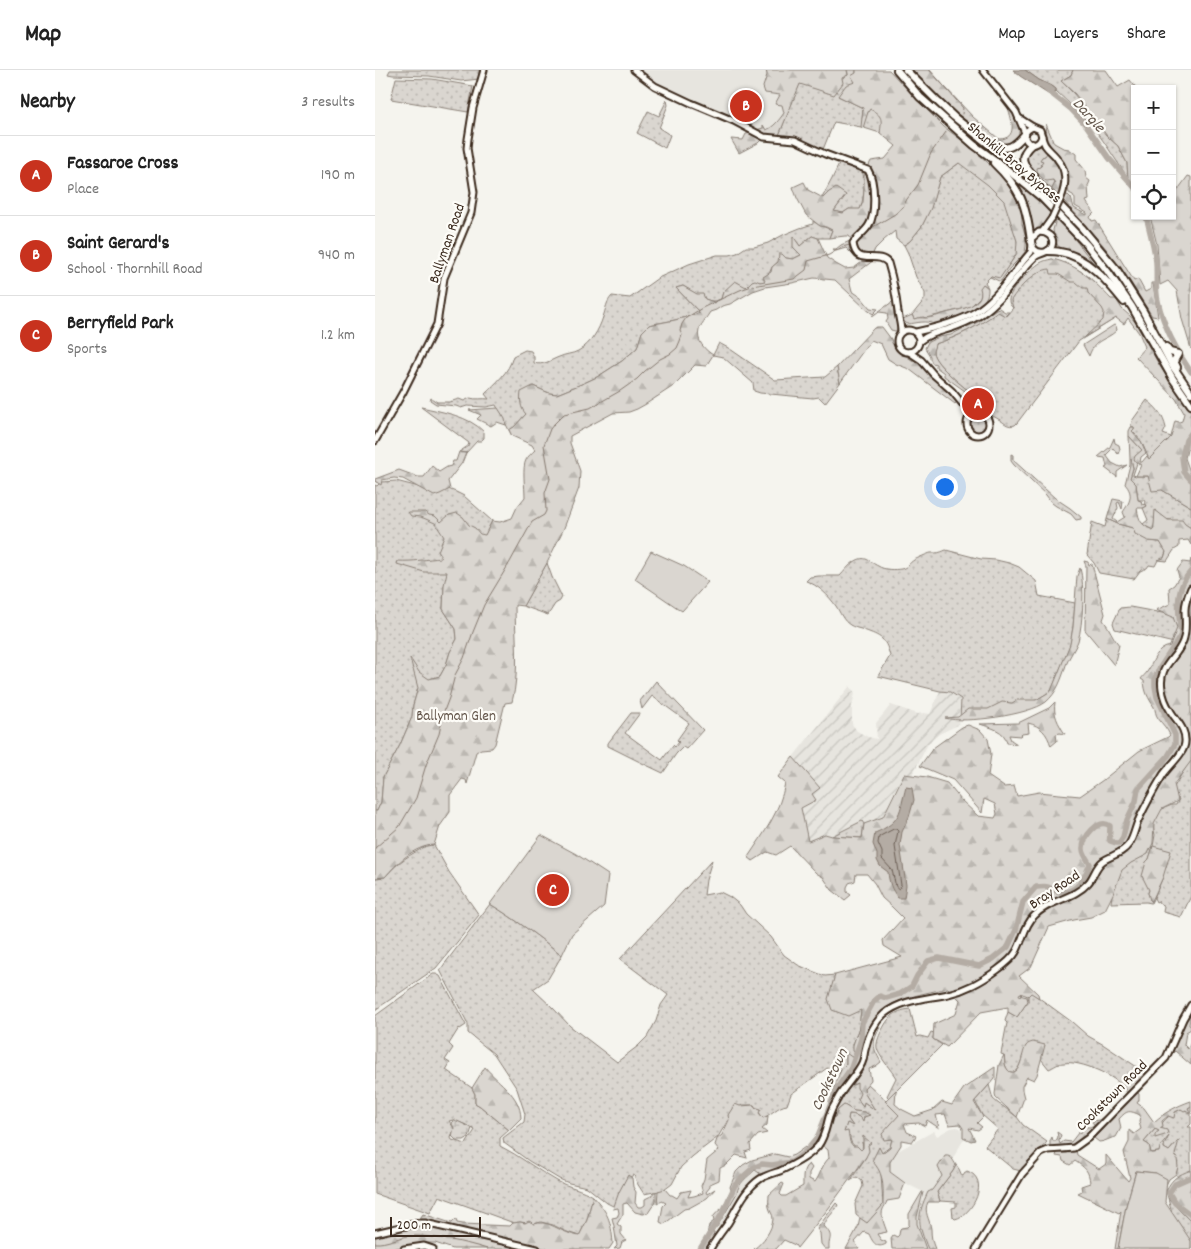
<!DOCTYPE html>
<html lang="en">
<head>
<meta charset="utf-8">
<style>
  :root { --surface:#fff; --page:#f2f2f2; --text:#222; --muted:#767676; --line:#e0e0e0; --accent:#c8321e }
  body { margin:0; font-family:Dekko,sans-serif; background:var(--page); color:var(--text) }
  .controls { position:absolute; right:15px; top:15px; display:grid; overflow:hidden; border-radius:0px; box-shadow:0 1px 4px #0004 }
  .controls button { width:45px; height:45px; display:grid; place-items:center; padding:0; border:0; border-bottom:1px solid var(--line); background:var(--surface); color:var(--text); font:25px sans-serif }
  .scale { position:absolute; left:15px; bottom:12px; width:91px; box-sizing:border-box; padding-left:5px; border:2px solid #3b2a1e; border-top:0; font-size:14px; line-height:18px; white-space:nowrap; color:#3b2a1e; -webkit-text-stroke:4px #fdfcf7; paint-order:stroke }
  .you { position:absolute; left:569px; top:416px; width:18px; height:18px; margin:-12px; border:4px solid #fff; border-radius:50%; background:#1a73e8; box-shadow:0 0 0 8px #1a73e833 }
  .badge { display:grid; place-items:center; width:32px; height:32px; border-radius:50%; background:var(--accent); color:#fff; font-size:16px; font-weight:700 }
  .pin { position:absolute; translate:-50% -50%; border:2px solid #fff; box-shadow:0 1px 5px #0006 }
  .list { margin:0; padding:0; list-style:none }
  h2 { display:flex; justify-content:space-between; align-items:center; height:65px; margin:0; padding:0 20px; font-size:21px }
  h2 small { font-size:16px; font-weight:400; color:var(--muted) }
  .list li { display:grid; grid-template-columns:32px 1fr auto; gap:15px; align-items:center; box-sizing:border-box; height:80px; padding:0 20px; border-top:1px solid var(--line) }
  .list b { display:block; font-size:19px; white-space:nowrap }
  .list p { margin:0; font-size:16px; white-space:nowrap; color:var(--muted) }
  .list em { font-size:16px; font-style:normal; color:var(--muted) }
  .icon { flex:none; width:28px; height:28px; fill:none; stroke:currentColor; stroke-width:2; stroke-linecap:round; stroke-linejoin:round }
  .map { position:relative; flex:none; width:816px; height:1179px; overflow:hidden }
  header { display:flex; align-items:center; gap:30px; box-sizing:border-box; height:70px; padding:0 25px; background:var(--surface); border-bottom:1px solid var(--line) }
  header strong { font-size:24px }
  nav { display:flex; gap:28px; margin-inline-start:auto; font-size:18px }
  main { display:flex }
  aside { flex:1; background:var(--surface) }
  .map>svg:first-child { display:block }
  .built { fill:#e7e5df }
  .industrial { fill:url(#industrial-furrows) }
  .grass { fill:url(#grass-dots); stroke:#8a8077; fill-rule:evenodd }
  .forest { fill:url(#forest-firs); stroke:#8a8077 }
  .wetland { fill:url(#wetland-marsh); stroke:#8a8077 }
  .garden { fill:#dad6d0; stroke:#8a8077 }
  .water { fill:#b4aca4; stroke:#84786e }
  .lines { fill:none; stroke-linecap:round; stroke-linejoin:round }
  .shore { stroke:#6b5e54; stroke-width:1 }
  .stream { stroke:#84786e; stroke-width:1 }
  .river { stroke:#b4aca4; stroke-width:5.5 }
  .secondary-casing { stroke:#3b2a1e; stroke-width:9 }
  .highway-casing { stroke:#3b2a1e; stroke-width:10 }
  .secondary { stroke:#fdfcf7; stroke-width:5 }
  .highway { stroke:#fdfcf7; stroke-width:6 }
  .secondary-bridge-casing { stroke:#3b2a1e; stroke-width:9; stroke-linecap:butt }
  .secondary-bridge { stroke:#fdfcf7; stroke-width:5 }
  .labels { text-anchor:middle; stroke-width:4.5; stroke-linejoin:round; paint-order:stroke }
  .street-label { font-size:15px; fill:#3b2a1e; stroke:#fdfcf7 }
  .park-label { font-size:15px; fill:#63554a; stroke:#fdfcf7 }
  .water-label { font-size:16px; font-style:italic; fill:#65584d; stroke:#fdfcf7 }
</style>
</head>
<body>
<header>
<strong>Map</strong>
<nav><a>Map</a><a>Layers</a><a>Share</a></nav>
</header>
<main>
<aside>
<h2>Nearby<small>3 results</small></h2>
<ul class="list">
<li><span class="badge">A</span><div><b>Fassaroe Cross</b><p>Place</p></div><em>190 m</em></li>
<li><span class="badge">B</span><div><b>Saint Gerard's</b><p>School · Thornhill Road</p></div><em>940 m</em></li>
<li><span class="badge">C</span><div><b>Berryfield Park</b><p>Sports</p></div><em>1.2 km</em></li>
</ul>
</aside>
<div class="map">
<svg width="816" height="1179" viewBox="0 0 816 1179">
  <defs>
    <pattern id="industrial-furrows" width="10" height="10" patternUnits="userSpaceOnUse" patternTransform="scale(1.25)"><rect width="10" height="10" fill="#e7e5df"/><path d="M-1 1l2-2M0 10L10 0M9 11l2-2" fill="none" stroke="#c7c5bf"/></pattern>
    <pattern id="grass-dots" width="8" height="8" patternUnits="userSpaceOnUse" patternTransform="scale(1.25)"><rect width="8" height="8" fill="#dad6d0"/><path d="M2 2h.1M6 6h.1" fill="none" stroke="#bcb8b2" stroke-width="1.8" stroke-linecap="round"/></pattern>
    <pattern id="forest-firs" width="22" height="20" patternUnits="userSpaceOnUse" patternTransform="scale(1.25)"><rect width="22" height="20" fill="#dad6d0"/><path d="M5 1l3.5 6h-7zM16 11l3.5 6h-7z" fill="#bcb8b2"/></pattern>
    <pattern id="wetland-marsh" width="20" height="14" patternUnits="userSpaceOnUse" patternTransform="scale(1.25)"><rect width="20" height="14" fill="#dad6d0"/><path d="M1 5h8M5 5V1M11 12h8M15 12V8" fill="none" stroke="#bcb8b2"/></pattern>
  </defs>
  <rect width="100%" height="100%" fill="#f5f4ee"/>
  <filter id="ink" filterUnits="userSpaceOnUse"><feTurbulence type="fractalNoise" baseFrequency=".02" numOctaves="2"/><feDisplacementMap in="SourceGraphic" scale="10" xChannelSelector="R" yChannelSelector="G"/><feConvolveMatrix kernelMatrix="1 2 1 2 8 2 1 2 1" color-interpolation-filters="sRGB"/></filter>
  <g filter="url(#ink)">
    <g class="built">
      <path d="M 262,0 L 430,0 L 404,65 L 390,65 L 277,13 Z"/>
      <path d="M 582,1057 L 585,1058 L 592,1064 L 568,1105 L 557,1121 L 555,1120 L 544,1150 L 553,1179 L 551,1179 L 542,1154 L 542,1147 L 548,1122 L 532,1114 L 515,1102 L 515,1092 L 521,1082 L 559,1061 L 562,1066 L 576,1058 Z"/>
      <path d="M 381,1100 L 387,1105 L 363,1132 L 346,1159 L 342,1156 L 363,1115 Z"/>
    </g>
    <path class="industrial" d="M 475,616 L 480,623 L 477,636 L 477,654 L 482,661 L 493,667 L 502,669 L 501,653 L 516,635 L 543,644 L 549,643 L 555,644 L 565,621 L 575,622 L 586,629 L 583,655 L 564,664 L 553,674 L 533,713 L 530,715 L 523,714 L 508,747 L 489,754 L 487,751 L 457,766 L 450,764 L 433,771 L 426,738 L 440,730 L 437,724 L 444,718 L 418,687 Z"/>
    <g class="grass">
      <path d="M 15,0 L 104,0 L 104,9 L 86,11 L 54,6 L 18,5 L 13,4 Z"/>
      <path d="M 472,0 L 481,0 L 481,12 L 463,26 L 488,38 L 487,50 L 492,38 L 514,46 L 505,63 L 486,57 L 459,52 L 447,82 L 421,68 L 404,65 L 425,13 L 467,7 L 473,5 Z"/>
      <path d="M 650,0 L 698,0 L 696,5 L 686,11 L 699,24 L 732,66 L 743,76 L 752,93 L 753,108 C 745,96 737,84 729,72 C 716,53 698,37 681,21 L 681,19 L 677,16 L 664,10 Z"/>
      <path d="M 21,8 L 57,9 L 98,16 L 93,42 L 16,29 Z"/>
      <path d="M 292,30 L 293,35 L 284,58 L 295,65 L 290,78 L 262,63 L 273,41 L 284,46 Z"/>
      <path d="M 659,76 C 670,75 675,83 682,91 L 670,86 L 667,87 L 666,89 L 668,91 L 665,97 L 680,113 L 677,119 L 652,97 L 650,84 Z"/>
      <path d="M 591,88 L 629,115 L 644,180 L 625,209 L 616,206 L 610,212 L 613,218 L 608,214 L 605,227 L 595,237 L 551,248 L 548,247 L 539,249 L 537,245 L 550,229 L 550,223 L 541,207 L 533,183 L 529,175 L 535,171 L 547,156 L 556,137 L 565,107 Z"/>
      <path d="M 465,92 L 487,100 C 491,113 489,127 485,140 L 474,139 L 468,143 L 459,141 L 471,125 L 454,122 L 449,128 L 447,128 L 457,109 Z"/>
      <path d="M 438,151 C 444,156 450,157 457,160 L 454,168 L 443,168 L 437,166 L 425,176 L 418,167 L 426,185 L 418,189 L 411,188 L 403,192 L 397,197 L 391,211 L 385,212 L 377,211 L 371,217 L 348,222 L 346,229 C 344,230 340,231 338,231 C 329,231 316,220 308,216 L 301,218 L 325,243 L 300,250 L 274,255 L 267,262 L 262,278 L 247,291 L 222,307 L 209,313 L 182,324 L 174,323 L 158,316 L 151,344 L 139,357 L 137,366 L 121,335 L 111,337 L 92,336 L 86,338 L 81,336 L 61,334 L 55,330 L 56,328 L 62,332 L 74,332 L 84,329 L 89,331 L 95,328 C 101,330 108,328 114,329 L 110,324 C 121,312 134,303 138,286 L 150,280 L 156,281 L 159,287 L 159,293 C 168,296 176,290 184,287 C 190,284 198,284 203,281 C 216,274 224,260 228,247 C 231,239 231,232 237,226 L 255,228 L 283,208 L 314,194 L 342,185 L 355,185 L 362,183 L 371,177 L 379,177 L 393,173 L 408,165 L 425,158 L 438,154 Z"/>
      <path d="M 677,189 C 691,193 712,202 721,214 C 729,224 735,237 741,248 L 704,271 L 642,353 L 640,355 C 633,357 631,354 625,350 C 615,344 609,343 605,330 C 594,321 559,295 558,282 C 558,279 559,277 560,274 C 583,267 604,256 623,241 L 631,246 L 638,238 L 634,230 L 664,196 Z"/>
      <path d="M 344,273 L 355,279 L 400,310 L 450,307 L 462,297 L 465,313 L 450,333 L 444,327 L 438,328 L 385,323 L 379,321 L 378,313 L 348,287 L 338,285 Z"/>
      <path d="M 772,330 C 782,338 788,345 791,358 L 788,364 L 796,367 L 774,389 L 766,371 L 757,361 L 759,359 L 759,357 L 756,357 L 756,355 L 757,351 Z"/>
      <path d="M 46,337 C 68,342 94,346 109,362 L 109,368 L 106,371 L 102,371 L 91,383 L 84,382 L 93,376 L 94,373 Z"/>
      <circle cx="603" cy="355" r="9"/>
      <path d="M 754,366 L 767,380 L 759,389 L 762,393 L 758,405 L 761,406 L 774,406 L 787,420 L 816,437 L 816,458 C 802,449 795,450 779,448 L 780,451 L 778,460 L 770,456 L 768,454 L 773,450 L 768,438 L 772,436 L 769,430 L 763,430 L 761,414 L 755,408 L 758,398 L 756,389 L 755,389 Z"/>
      <path d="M 636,384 L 638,385 L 638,390 L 680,428 L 695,438 L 706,447 L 706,449 L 701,450 L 696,444 L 681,436 L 677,433 L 671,425 L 639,395 L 636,391 Z"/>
      <path d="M 21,411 L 44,417 L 68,417 L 81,422 L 89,426 L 117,451 L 112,461 L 105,482 L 69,515 L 68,539 L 81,559 L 82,569 L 75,582 L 71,595 L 65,606 L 55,609 L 43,618 L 38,635 L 37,647 L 25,675 L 8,707 L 6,732 L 2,741 L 0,741 L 0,415 L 2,416 L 6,412 Z"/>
      <path d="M 732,449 L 743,454 L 758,458 L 773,471 L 785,472 L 791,481 L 789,488 L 783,490 L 780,496 L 774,495 L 772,498 L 765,501 L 759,509 L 724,503 L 719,493 L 712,485 L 717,452 L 730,457 Z"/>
      <path d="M 571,480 L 606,489 L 621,490 L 634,493 L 644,497 L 661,511 L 664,526 L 700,533 L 698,557 L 695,575 L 676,621 L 661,630 L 585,649 L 586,629 L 575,622 L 565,621 L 503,606 L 515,586 C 510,566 504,566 486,559 C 482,558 478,557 475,555 C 468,551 465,542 461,536 C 454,526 443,515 431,511 L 435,507 L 444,506 L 465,506 C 469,502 474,495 479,492 C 491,484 494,492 503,496 C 509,500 519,500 526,499 C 532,498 534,493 539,490 C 541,489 554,483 556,483 C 563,483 564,483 571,480 Z"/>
      <path d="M 172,493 L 177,507 L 187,527 L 185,531 L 180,534 L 173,545 L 148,536 Z"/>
      <path d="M 755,537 L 798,545 L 804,558 L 799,573 L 740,559 L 738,553 L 745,538 Z"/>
      <path d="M 281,611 L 328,660 L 311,679 L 308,677 L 301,684 L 288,703 L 267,693 L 233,676 L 233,673 L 256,643 L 265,643 L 250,663 L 287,690 L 298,675 L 300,677 L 304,672 L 302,670 L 314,653 L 277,626 L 267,639 L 265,631 Z"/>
      <path d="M 816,688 L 816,826 L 806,847 L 788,842 L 789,836 L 784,833 L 783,831 L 781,832 L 779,828 L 788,807 L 778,777 L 774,789 L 771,792 L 775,830 L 777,831 L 776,833 L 771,832 L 736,833 L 737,823 L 746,799 L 770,784 L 778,776 L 780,765 L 777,751 L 782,741 L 797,735 L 801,735 L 804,729 L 795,724 Z"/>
      <path d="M 487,751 L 489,754 L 487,768 L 457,766 Z"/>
      <path d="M 53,775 L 59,775 L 74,802 L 104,845 L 61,898 L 0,940 L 0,808 L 10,807 C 25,790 33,786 53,775 Z"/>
      <path d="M 337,790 L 331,810 L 329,825 L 345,822 L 355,827 L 365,835 L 371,844 L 396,867 L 409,885 L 423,895 L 437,901 L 450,906 L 460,905 L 458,913 L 486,940 L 484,957 L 478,975 L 482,984 L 478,988 L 471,984 L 471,994 L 467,998 L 464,1003 L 452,998 L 416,1024 L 412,1035 C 403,1036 397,1044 388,1048 L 379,1035 L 367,1035 L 359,1041 L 353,1050 L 343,1067 L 318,1086 L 306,1097 L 297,1114 L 289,1120 L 269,1124 L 262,1113 L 259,1105 L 255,1107 L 240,1137 L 232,1133 L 212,1117 L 194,1113 L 184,1109 L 154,1091 L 129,1073 L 128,1068 L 149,1052 L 150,1044 L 142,1019 L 119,984 L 93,963 L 93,954 L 65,900 L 115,834 C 140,849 164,867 187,885 L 173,909 L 158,919 L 178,938 L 195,956 L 242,992 L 263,976 L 272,967 L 281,951 L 286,935 L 293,925 L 245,889 Z"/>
      <path d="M 58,904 L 61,904 L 65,906 L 91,955 L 85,959 L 84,958 L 74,974 L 78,978 L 70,990 L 75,993 L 71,1000 L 97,1018 L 100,1024 L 100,1033 L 105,1036 L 134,1060 L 125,1068 L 125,1076 C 145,1086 162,1100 182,1111 C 193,1117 207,1119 218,1126 L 212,1150 L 204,1166 L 192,1162 L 178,1155 L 166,1152 L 159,1154 L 145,1152 L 139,1153 L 64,1126 L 55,1143 L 0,1124 L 0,946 ZM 78,1050 L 89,1054 L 100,1060 L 91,1074 L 77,1070 L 76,1068 L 79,1058 L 74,1051 Z"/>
      <path d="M 656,922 L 697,952 L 713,966 L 729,975 L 774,1005 L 753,1026 C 752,1024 751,1021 750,1019 C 741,1006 705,990 689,993 C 683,993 679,997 674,999 L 666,989 L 651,976 C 649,982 644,1005 636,1002 C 633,1002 632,999 631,997 C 629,993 630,989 629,985 L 626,984 L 632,953 L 630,951 L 633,942 L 642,947 L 653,931 L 653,926 Z"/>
      <path d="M 535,939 L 542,967 L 545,966 L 553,968 L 556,962 L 559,963 L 558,969 L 567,975 L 514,1028 L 512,1026 L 521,1008 C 517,1001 503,985 502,978 C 501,973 504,966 506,962 C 513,948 518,941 535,939 Z"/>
      <path d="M 479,1009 L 478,1015 L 482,1013 L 486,1023 L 483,1028 L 485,1033 L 488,1037 L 489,1032 L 499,1039 L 490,1024 L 489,1018 L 493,1014 L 525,1043 L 510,1069 L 517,1069 L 515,1077 L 507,1083 L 504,1078 L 503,1096 L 506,1103 L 508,1135 L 492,1154 L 481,1145 L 480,1134 L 488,1116 L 487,1111 L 482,1107 L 475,1111 L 491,1087 L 487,1072 L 488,1078 L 486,1080 C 479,1076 475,1074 475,1066 L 469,1062 L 472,1052 L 477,1055 L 473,1049 L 474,1044 C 479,1044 485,1046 488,1051 L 489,1047 L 494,1045 L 489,1042 L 479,1041 L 469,1035 L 463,1040 L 460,1047 L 455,1048 L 464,1029 Z"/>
      <path d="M 614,1015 L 618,1029 L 624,1034 L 629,1037 L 642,1047 L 648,1055 L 672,1072 L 646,1101 L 638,1099 L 610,1076 L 623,1059 L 607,1045 L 600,1031 Z"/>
      <path d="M 816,1036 L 816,1054 L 813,1057 L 816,1057 L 816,1105 L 803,1107 L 801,1104 C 804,1094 802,1094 800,1085 C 800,1081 802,1076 803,1071 L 794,1081 L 789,1078 L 789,1075 L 792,1069 L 784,1082 L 776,1083 L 774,1075 L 769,1072 L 780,1059 L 785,1061 L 780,1068 L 787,1059 L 785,1057 C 789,1048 797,1044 806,1039 L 815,1042 L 813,1038 Z"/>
      <path d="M 581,1095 L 584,1099 L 587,1106 L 589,1105 L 589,1103 L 592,1101 C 616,1109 598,1145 580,1149 L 578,1147 L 577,1138 L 581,1137 L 581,1132 L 565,1131 L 562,1122 L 578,1101 Z"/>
      <path d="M 793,1128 L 816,1152 L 816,1179 L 800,1153 Z"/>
    </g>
    <g class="forest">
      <path d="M 391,0 L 472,0 L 473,5 L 467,8 L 468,13 L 459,25 L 425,14 L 404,65 L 390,65 L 381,60 L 388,58 L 388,55 L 391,60 C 399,57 404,50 409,43 L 407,35 L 400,34 L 405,25 L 390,23 L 388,17 L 392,5 Z"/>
      <path d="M 481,0 L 514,0 L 542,30 L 569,57 L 597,78 L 626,105 L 640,126 L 647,141 L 647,154 L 651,167 L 651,176 L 650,182 L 646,187 L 634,199 L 626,211 L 624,211 L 615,207 L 616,206 L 625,208 L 641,185 L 642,171 L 629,131 L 613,115 L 584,93 L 565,107 L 556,138 L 547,156 L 535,171 L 529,175 L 521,169 L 520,161 L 509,170 L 500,179 L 497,186 C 485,186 482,180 477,170 L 475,175 L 480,184 L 478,185 L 471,178 L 461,181 L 458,179 L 461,179 L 466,175 L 477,170 L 474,166 L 470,166 L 454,168 L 457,160 L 451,157 L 445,156 L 431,145 L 422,128 L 418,117 L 429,112 L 433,120 L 448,128 L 454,122 L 461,118 L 471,125 L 459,141 L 468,143 L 474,139 L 485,139 L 488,132 L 489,119 L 489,106 L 496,91 L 510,89 L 521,76 L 505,63 C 507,49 508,46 495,39 L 493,42 L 488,58 L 486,57 L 488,38 L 463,26 L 471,15 L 480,12 L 476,6 L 481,3 Z"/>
      <path d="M 538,0 L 554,0 L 598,47 L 624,69 C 643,69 637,50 633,38 L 635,38 C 638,44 643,50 644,57 C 646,66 637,77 627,76 C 625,76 621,74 619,73 C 589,53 562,27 538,0 Z"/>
      <path d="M 698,0 L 731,0 L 743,17 L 755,10 L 762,19 L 760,19 L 760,115 L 753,108 L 752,93 L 743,76 L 732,66 L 700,24 L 686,11 L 696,5 Z"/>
      <path d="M 671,54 L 679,73 L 688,78 L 694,79 L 701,84 L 701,89 L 710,100 L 711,108 L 715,111 L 713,116 L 714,130 L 711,131 C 713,136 717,138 719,143 L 715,147 L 717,151 L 721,150 L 759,211 L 763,209 L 770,222 L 776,219 L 776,213 L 778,213 L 783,247 L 777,246 L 751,205 L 728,175 L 689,131 L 689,127 L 693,125 L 696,128 L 699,138 L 712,145 L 712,143 L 700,136 L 700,129 L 698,125 L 694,123 C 691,114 693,105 690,96 C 683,80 667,74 671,54 Z"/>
      <path d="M 376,63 L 388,68 L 383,73 L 364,83 L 356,69 L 368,70 L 371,64 Z"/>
      <path d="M 672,83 C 689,95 690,108 684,127 L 677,119 L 680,113 L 678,110 L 671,111 C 666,107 662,105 662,98 L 665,97 L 667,95 L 665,95 L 668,91 L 665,90 L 667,87 L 670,86 Z"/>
      <path d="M 813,106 L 816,107 L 816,279 L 807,249 L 802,221 L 793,211 L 785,215 L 782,175 L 775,146 L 797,146 L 797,120 L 802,121 Z"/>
      <path d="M 642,113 L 677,143 C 672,154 668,157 658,162 C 657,144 651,129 641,114 Z"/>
      <path d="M 681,149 L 691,158 L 730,208 L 705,187 L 683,176 L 680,170 L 678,160 Z"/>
      <path d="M 418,166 L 425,176 L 437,166 L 443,168 L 452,188 L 461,194 L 470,199 L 479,198 L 487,192 L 486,188 L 499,190 L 474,209 L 477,221 L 486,227 L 495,238 L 503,239 L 498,244 L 491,239 L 460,210 L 439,208 L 417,213 L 390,217 L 378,221 L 355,234 L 347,236 L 341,240 L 335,242 C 332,247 325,256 324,260 C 321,271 330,280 338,285 L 331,296 L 320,295 L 300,315 L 271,334 L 262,339 L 254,342 L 238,343 L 195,366 L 195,373 L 205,401 L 204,418 L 189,458 L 172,493 L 148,536 L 140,535 C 140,565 145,603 137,632 L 130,633 L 120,674 L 117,678 L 106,679 L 101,682 L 92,714 L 91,710 L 87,709 L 75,725 L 75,742 L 65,756 L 59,775 C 39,776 22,793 10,807 L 0,808 L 0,741 L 2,741 L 6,732 L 8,707 L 25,675 L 37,647 L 38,635 L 43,618 L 35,588 L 44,602 L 54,609 L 65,606 L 71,595 L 75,582 L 82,569 L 81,559 L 68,539 L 69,515 L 72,502 L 49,502 L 22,494 L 23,491 C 38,492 52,489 66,488 L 63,481 L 69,467 L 60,453 L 46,447 L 36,446 L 33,442 L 50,442 L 54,445 L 60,446 L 66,452 L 74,445 L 82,443 L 88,447 L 94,455 L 100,458 L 105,464 L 110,465 L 117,451 L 125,452 L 137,448 L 142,437 L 150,427 C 150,418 147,397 151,390 C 153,386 157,383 160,380 L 157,375 L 137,366 L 134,360 L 139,357 L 151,344 C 145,338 145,330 146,322 L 158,316 L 174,323 L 182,324 L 209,313 L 222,307 L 247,291 L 262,278 L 267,262 L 274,255 L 300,250 L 325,243 L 301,218 L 308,216 L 322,224 L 328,224 L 330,229 L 339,232 L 346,229 L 348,222 L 360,211 L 371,217 L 377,211 L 380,210 L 385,212 L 390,211 L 388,207 L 396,202 L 397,197 L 403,192 L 404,184 L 407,184 L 411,188 L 418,189 L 426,185 L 418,177 Z"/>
      <path d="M 677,189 C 702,194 719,211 736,229 L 741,229 L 747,239 L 755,246 L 760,252 L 786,298 L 816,342 L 816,373 L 812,380 L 810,388 L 816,405 L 816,437 L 787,420 L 777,421 L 773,406 L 761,406 L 766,395 L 762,393 L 759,389 L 760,386 L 767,380 L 754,366 L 754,361 L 756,357 L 759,357 L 759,359 L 757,361 L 766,371 L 771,383 L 766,387 L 765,392 L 767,392 L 772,386 L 774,389 L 796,367 L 800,351 L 804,352 L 807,351 L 809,343 L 801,329 L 761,287 L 770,277 L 764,263 L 753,248 L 749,254 L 741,248 L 710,267 L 728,250 L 729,242 L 727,238 L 713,223 L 712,218 L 708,218 L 701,212 L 696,212 L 683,204 L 676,204 L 675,199 C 660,200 644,218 636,230 L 638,238 C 636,236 634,234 634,231 C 633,221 657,198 665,193 C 668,191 672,190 677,189 Z"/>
      <path d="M 608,214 L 613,218 C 615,241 576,249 560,254 C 549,250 543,253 533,254 L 529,252 L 528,249 L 537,245 L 539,249 C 544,247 546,248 551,248 C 557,248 564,245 571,243 C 583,240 611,236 605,218 Z"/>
      <path d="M 520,230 L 519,244 L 523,257 L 521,261 L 520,261 L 516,260 L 511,252 L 513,249 L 512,243 L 504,242 L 499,246 L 497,246 Z"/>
      <path d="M 624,238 L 630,242 L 634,242 L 630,246 L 623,242 C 603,256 583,267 560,274 C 560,275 558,281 558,282 C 559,295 594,321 605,330 L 607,333 L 607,336 L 604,331 L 569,306 L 569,303 L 561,297 L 561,294 L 557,293 L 555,288 L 555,286 L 550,278 L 553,272 L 564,267 L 576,265 L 587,259 L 603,252 L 621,239 Z"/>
      <path d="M 739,255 L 741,256 L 742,260 C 731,271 720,268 714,286 L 708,275 Z"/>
      <path d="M 502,257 L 507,257 L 516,269 L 517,273 L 522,280 L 543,294 L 544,293 C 551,300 560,305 564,314 L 582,332 L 580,334 L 534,299 L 521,294 L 513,289 L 506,274 L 496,270 L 465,313 L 462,297 L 499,258 Z"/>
      <path d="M 123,338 L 130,349 L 131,355 L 122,352 L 116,356 L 102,349 L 106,345 L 94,340 Z"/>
      <path d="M 739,368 L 740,373 L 744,375 L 745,379 L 743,384 L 738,378 L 731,385 L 737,393 L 745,397 L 752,395 L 742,402 L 742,407 L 730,398 L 732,397 L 730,388 L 723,387 L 735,377 Z"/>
      <path d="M 84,382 L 91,383 L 87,393 L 73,411 L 75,419 L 65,424 L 59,426 L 28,409 L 19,408 L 7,410 L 6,415 L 0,411 L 0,409 L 24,400 L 43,407 L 49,407 L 57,396 L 64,402 L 72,397 L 76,396 L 78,391 L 81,391 Z"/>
      <path d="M 755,389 L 756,389 L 758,398 L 755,408 L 761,414 L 763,430 L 766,431 L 767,435 L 770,434 L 772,436 L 768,438 L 762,438 C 764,451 766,455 778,460 C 780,453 779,447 780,440 L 793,450 L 807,450 L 810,454 L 816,458 L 816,475 L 813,470 L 804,471 L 804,477 L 799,480 L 792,491 L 783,490 L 789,488 L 791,482 L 785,472 L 773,471 L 760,464 L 758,458 L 743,454 L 732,449 L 738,429 L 748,431 L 747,439 L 744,432 L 742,433 L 743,438 L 738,449 L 742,452 L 750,447 L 748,442 C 755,432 759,424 750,414 L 755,395 Z"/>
      <path d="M 816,489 L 816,691 L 799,714 L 803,731 L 787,739 L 779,754 L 778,773 L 773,784 L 756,793 L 747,800 L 738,824 L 730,840 L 716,847 L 699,850 L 674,857 L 656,897 L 644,906 L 663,924 L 664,928 L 656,923 L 653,926 L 645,923 L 644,925 L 652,927 L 653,931 L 642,947 L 633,942 L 633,937 L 606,942 L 572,977 L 558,969 L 559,954 L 581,944 L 585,930 L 573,918 C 556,922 508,930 502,948 L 488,968 C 493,988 475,1006 463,1020 L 458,1018 L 467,998 L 471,994 L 471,983 L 478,988 L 482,984 L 478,981 L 478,975 L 484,957 L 486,940 L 473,946 L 457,940 L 453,929 L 460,905 L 527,887 L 509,876 L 508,870 L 528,848 L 517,837 L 507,828 L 500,814 L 492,804 L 481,804 L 480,811 L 474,813 L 472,817 L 472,822 L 476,825 L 470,830 L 457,820 L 448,807 L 441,803 L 415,776 L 401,785 L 392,782 L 378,791 L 373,787 C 389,763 405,742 410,713 L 403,707 L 418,687 L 445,718 L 437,724 L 441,730 L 426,738 L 433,771 L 450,764 L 457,766 L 487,768 L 489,754 L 508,747 L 529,704 L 552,707 L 572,713 L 586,730 L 603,746 L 620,748 L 622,744 L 620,734 L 609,729 L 607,743 L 578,710 L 545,696 L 558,678 L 587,657 L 593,655 L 605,660 L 613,669 L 616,684 L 613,706 L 629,717 L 639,716 L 642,726 L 664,722 L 705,726 L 728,710 L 764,681 L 793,667 L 795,665 C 792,658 787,654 783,648 C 780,644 781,641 779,637 C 773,627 770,623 769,611 L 766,609 C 768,606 770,605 772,602 C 779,592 780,579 795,576 L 802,558 L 798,547 L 781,540 L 795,534 L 794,518 L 799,515 L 804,507 L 802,500 L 808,492 L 815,493 Z"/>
      <path d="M 709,491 L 713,492 L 714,495 L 717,494 L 730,544 L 728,550 C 735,558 737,567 744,575 L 739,595 L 710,560 L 711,496 Z"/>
      <path d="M 705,498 C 710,516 708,553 703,571 C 700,579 694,587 691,595 C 687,608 682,623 671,632 C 654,645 590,654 570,648 L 583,647 L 593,639 L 613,639 L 627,632 L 637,633 L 642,630 L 661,630 L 676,621 L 695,574 L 698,557 L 702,506 Z"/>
      <path d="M 680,632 C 678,645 683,653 690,664 L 685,663 L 681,664 L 682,671 L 676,676 C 672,663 666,656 653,653 L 654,663 L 647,664 L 645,666 L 634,665 L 636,670 L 642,674 L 632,673 C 630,660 616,658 605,654 L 643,653 L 674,638 Z"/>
      <path d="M 778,776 L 796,781 L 788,807 L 777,831 L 775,830 L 773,823 L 774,820 L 767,806 L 771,792 L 774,789 Z"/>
      <path d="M 816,939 L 814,955 L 816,956 L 816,959 L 811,962 L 809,975 L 813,979 L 816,972 L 816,995 L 800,981 L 793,987 L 811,947 Z"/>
      <path d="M 505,957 C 497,974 497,976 506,992 L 501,996 L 494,999 L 496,1010 L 489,1018 L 490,1024 L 500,1040 L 489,1032 L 488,1037 L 485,1033 L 483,1028 L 485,1023 L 482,1018 L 482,1013 L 477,1015 L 479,1009 L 493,977 L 496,966 L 500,959 Z"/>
      <path d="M 658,972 L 670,975 L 662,1005 L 659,1010 L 652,1007 L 647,1016 L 647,1020 L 649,1028 L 642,1047 L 621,1028 L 620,1024 L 624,995 L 629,985 C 630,989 629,993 631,997 C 632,999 634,1002 636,1002 C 646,1005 647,981 651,976 C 653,973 655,973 658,972 Z"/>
      <path d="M 110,997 C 124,1014 145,1024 146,1048 L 134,1060 L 105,1036 L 100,1033 L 100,1024 L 97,1018 Z"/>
      <path d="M 620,997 L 620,1008 L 599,1032 L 608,1047 L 602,1053 L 607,1057 L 603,1060 L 594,1058 L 600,1070 L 596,1071 L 588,1067 L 588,1058 L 585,1054 L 574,1055 L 570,1044 L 561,1045 L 564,1058 L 552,1050 L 550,1056 L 544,1053 L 529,1054 L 532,1062 L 541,1066 L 537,1072 L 526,1070 L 526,1075 L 515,1092 L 515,1102 L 530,1113 L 524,1129 L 512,1131 C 511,1134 509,1137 508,1139 C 505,1146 510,1156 512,1162 L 502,1164 L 506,1170 L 511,1172 L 511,1174 C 502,1179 498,1173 494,1164 L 489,1162 L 480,1172 L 484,1179 L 471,1179 L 483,1157 L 485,1148 L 492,1153 L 508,1135 C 508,1118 510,1104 497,1091 L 504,1077 L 507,1083 L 515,1077 L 517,1069 L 509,1070 L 507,1064 L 524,1045 L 510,1031 L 521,1020 L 520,1034 L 526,1039 L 540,1046 L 558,1040 L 567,1032 L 577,1035 L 589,1018 Z"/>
      <path d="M 762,1022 L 764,1024 L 764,1030 L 762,1033 L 769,1038 L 779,1052 C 790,1042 802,1036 816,1031 L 816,1036 L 813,1038 L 816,1044 L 811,1040 L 809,1041 L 806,1039 L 800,1042 L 799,1048 L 793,1046 L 787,1051 L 788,1056 L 785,1058 L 792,1060 L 793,1064 L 780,1068 L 780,1064 L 784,1061 L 780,1059 L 769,1072 L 774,1075 L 776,1083 L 784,1082 L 785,1077 L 794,1066 L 789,1075 L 789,1078 L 794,1081 L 804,1070 L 800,1085 L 802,1089 L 803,1097 L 801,1104 L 794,1109 L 788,1121 L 781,1103 L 761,1101 L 751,1136 L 743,1179 L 740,1179 L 746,1141 L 744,1143 L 703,1123 L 707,1121 L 706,1116 L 715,1113 C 714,1100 710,1098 700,1091 L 695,1095 L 688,1091 L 687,1087 L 681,1086 L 682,1083 L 692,1083 L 701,1080 L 702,1085 L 724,1099 L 731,1094 L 731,1085 L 753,1111 L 755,1108 L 749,1082 L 754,1072 L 754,1060 L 759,1064 L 766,1059 L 764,1052 L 765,1045 C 754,1040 752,1040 744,1049 L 746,1058 L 741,1067 C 734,1068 730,1072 724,1072 L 719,1068 Z"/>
      <path d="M 360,1034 L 365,1036 L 379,1035 L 379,1037 L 386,1039 L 384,1043 L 388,1048 L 393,1046 L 392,1055 L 387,1059 L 392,1063 L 383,1065 L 375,1074 L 376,1080 L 370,1082 L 372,1088 L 361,1085 L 351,1095 L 345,1098 L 344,1110 L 335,1114 L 335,1117 L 331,1122 L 332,1124 L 340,1119 L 332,1128 L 314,1138 L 309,1139 L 289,1154 L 285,1152 L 288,1136 L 291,1133 L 287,1131 L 282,1134 L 283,1121 L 290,1119 L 295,1125 L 297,1125 L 302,1128 L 306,1122 L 316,1120 L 313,1127 L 319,1126 L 328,1123 L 326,1116 L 329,1109 L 332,1090 L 344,1080 L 340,1075 L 342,1069 L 347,1065 L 354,1050 L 353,1045 Z"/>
      <path d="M 469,1035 L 479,1041 L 489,1042 L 495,1045 L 489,1047 L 488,1052 C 485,1046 480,1044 474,1044 L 473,1049 L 478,1056 L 472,1053 L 469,1062 L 473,1061 L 475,1072 L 478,1076 L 482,1076 L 486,1080 L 488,1078 L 488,1066 L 496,1073 L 493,1075 L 494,1081 L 491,1087 L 453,1139 L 422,1178 L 420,1175 L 409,1170 L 401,1179 L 379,1179 C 388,1172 397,1161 398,1149 C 398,1144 395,1142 394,1137 C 393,1134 394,1129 394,1125 L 407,1113 L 409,1114 L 405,1124 L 407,1126 L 411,1126 L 428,1116 C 428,1109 427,1098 434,1094 L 437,1098 L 434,1103 L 434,1109 L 440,1112 C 446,1104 446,1096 454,1088 L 453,1080 L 447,1075 L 450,1070 L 455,1048 L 460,1047 L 463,1040 Z"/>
      <path d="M 736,1041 L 735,1043 C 717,1061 703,1081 675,1076 L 675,1071 L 677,1067 L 678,1071 L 681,1071 L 683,1067 L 682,1062 L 686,1065 L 684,1071 L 685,1074 L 689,1071 L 696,1072 L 703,1063 L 706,1062 L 706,1058 L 702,1052 L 705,1051 L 709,1057 L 715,1057 L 719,1055 L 717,1051 L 724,1050 Z"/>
      <path d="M 430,1077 L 432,1079 L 432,1081 L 423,1089 L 387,1105 L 380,1100 C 373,1107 363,1113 362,1123 L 342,1157 L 338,1158 L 339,1165 L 342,1164 L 332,1179 L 323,1179 L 332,1165 L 334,1155 L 339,1151 L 338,1147 C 343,1140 350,1137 355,1130 L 352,1127 L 356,1120 L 355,1117 L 361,1102 L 368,1095 L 377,1090 L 400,1084 L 413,1087 L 419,1085 Z"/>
      <path d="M 570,1086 C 577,1085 578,1091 581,1095 L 578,1101 L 562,1122 L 565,1131 L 564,1132 L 553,1132 C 548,1142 555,1149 556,1159 C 556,1166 557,1172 560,1179 L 553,1179 C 543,1154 541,1147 553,1122 L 557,1120 L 567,1106 L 563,1097 Z"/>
      <path d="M 816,1100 L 816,1152 L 793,1128 L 791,1121 C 797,1108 803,1105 816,1100 Z"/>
      <path d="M 253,1105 L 257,1108 L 258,1117 L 261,1122 L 260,1133 L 263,1137 L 267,1137 L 270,1135 L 270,1129 L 278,1125 L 278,1122 L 281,1122 L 281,1131 L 273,1143 L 268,1144 L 260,1142 L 252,1133 L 248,1134 L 248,1144 L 242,1154 L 246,1157 L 246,1164 L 251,1170 L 247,1172 L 245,1178 L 239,1179 L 242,1176 L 239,1156 L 237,1148 L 242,1147 L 244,1143 L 243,1138 L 238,1139 L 244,1122 Z"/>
      <path d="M 547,1122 L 548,1122 L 542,1147 L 542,1154 L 551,1179 L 517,1179 L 516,1168 L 518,1165 L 522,1167 L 524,1165 L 525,1159 L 526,1158 L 532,1157 L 534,1155 L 534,1144 Z"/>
      <path d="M 218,1126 C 233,1143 236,1150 238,1173 L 234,1179 L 173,1179 L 134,1171 L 95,1160 L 74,1158 L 43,1151 L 48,1144 L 73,1152 L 77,1153 L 81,1149 L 82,1153 L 88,1154 L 135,1156 L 138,1153 L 145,1152 L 150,1153 L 154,1151 L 159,1154 C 172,1150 180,1158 191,1162 C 195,1164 200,1165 204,1166 L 212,1150 Z"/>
      <path d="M 461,1133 L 463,1135 C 459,1143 451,1148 449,1156 C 460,1168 453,1167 454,1179 L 450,1179 L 446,1174 L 445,1163 L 442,1159 Z"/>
      <path d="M 41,1155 L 59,1156 L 158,1179 L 78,1179 L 60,1173 L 48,1173 L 16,1179 L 0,1179 L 0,1166 Z"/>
    </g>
    <path class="wetland" d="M 78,1050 L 80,1050 L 97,1058 L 94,1067 L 89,1070 L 81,1070 L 77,1066 L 79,1058 L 77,1054 Z"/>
    <g class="garden">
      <path d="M 276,481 L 309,496 L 333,512 L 307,541 L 260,509 Z"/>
      <path d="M 166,765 L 201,784 L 233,805 L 229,836 L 197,864 L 187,885 C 164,867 140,849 115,834 Z"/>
      <path d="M 761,1101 L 781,1103 L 792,1109 L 790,1132 L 816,1171 L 816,1179 L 743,1179 L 751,1136 Z"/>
    </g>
    <g class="water">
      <path d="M 638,0 L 650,0 L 664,10 L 677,16 L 681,19 L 681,21 L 676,26 L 645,6 Z"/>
      <path d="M 531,717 L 537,718 L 539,730 L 534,747 L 527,762 L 525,775 L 531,815 L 529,828 L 523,828 C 516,819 514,812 513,802 L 505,796 L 502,790 L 502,784 L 498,774 L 500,763 C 527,751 524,743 531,717 Z"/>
    </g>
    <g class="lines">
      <path class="shore" d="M 519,759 L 521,759 L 523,761 L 520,776 L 526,815 L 524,819 L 521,817 L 517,800 L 507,789 L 507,782 L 503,773 L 504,767 Z"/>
      <g class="stream">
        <path d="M 555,0 L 588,38 L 587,44"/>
        <path d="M 483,171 L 487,169 L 498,157 L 520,144 L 528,137 L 532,129 L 543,115 L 556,83 L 571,62"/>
        <path d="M 0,778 L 24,757 L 41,728 L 51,695 L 64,664 L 69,641 L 74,628 L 80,605 L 89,588 L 98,562 L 109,535 L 135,492 L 157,452 L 169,445 L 171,441 L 170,423 L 175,409 L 169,375 L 175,359 L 179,354 L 189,344 L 215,338 L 245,321 L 262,309 L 270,301 L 285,289 L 295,284 L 302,278 L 305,271 L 307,265 L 305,261 L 307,254 L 311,248 L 327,238 L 365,220 L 377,216 L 419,209 L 431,200 L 433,191 L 454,185 L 467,177 L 475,175"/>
        <path d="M 0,1173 C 12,1174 23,1167 34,1166 C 53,1164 94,1173 112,1179"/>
      </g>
      <g class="river">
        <path d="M 672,20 L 696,39 L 711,55 L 734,88 L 760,118"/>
        <path d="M 771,146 C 775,162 779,176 781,192 C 782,205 780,219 783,231 C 788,255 802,282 816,302"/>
        <path d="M 816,363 L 811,370 L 807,387 L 809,402 L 816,410"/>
        <path d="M 816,1107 L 800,1114 L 794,1123 L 800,1133 L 816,1145"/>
        <path d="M 325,1179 L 347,1144 L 360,1115 L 370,1105 L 378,1098 L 387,1094 L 397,1095 L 417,1092 L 424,1087 L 432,1080 L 442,1068 L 462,1018 L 476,998 L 486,969 L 487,953 L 499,931 L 505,926 L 511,928 L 525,924 L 537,916 L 542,906 L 553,891 L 564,888 L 604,896 L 618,889 L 633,877 L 641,860 L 648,832 L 661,817 C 665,817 670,816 673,817 C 676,818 678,820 681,821 C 701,826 709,809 715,794 C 712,789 708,784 708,779 C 707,767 724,747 735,756 C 735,762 734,766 735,771 L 741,773 L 744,773 L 748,767 L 752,750 L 761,731 L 763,719 L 793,686 L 800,674 L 800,665 L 782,627 L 780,616 L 780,608 L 784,599 L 806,565 C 804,542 798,521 816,501"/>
      </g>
      <g class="secondary-casing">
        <g id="secondary">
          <path d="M 259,0 L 280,16 L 316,33 L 359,51 L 389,67 L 420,70 L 450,84 L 493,100 C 500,111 501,144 494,155 C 490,162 483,166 478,173 C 481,198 502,180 513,193 C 518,210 521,224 523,242 C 524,249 526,255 526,262"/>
          <path d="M 608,0 L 641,42 L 650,63"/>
          <path d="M 644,48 L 658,57 L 665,60 C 667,65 667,70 670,75 C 674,81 680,84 683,90 C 692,101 691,115 686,128"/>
          <path d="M 658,57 C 638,65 661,86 667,66"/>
          <path d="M 667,162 L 677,148"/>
          <circle cx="533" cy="271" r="11"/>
          <path d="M 541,262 C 559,258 591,250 606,238 C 623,226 637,205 650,189 L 656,182 L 657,175"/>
          <path d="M 545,271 C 554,263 565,262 577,258 C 587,254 599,250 608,243 C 627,230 640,208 655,192 C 657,190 659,188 661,186 C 666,183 674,183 677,176 C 680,167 672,162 664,162 L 657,168 C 655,177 661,184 670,182"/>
          <path d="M 534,282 L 546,290 L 559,305 L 577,321 L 590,337 L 601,343"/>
          <circle cx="603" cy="354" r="11"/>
          <path d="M 0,371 L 28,322 L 62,254 L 69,208 L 96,143 L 99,122 L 92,78 L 93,69 L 98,38 L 109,0"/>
          <path d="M 0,1163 L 43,1153 L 50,1153 L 162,1179"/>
          <path d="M 29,1179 L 49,1176 L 58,1179"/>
          <path d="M 335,1179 C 340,1170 347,1161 353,1153 C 362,1138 370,1119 385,1109 C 391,1105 399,1103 405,1101 C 418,1095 434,1087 443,1076 C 450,1067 451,1057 454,1047 C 456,1041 459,1035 462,1030 C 468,1017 481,1006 487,993 C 489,989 489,984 490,980 C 493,967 499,953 509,944 C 528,929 551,929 573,924 C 582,922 590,919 598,915 C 610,909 635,893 641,882 C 648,870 649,856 659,846 C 674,830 699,829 713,813 C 719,807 720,797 728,791 C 737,785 747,784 754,774 C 759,767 760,757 764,749 C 771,734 779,720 788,705 C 794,696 810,683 810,672 C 811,658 801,651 795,640 C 791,634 788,626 787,619 C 783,595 801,590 808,571 C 812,561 810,551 810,540 C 810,532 813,525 816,518"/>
          <path d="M 601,1179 L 647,1104 L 666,1083 L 673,1080 L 687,1079 L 699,1078 L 713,1068 L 791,988 L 808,949 L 816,935"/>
        </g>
      </g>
      <g class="highway-casing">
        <g id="highway">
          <path d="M 522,0 L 545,27 L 599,75 L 629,97 L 667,128 L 712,175 L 733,202 L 757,237 L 798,309 L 816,335"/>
          <path d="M 531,0 L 563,32 L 579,47 L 656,108 L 679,129 L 707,158 L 742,200 L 768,241 L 797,295 L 816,323"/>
          <path d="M 657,74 C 643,86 647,94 659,106"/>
          <path d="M 617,75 C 633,81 639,77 650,64"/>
          <path d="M 619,93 C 646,119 651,134 656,171"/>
          <path d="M 673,181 C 677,181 681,181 685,182 C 712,186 733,212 749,232"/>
          <path d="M 791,277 L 795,282 L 803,284 L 799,291 L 802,297"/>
        </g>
      </g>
      <use href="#secondary" class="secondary"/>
      <use href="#highway" class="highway"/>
      <g class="secondary-bridge-casing">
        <path id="secondary-bridge" d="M 677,148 L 686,128"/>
      </g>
      <use href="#secondary-bridge" class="secondary-bridge"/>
    </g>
  </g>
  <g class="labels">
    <g class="street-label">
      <text transform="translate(640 92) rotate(40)" y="5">Shankill-Bray Bypass</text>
      <text transform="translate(71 173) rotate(-71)" y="5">Ballyman Road</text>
      <text transform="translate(679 819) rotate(-34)" y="5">Bray Road</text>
      <text transform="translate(736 1025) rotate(-45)" y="5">Cookstown Road</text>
    </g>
    <g class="park-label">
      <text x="81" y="650">Ballyman Glen</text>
    </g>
    <g class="water-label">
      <text transform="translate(715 44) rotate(48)" y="6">Dargle</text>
      <text transform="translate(453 1009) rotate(-65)" y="6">Cookstown</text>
    </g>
  </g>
</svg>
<div class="controls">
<button>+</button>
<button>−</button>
<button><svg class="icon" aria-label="locate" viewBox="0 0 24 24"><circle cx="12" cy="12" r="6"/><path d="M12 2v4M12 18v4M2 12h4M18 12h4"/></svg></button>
</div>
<div class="scale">200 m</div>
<div class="you"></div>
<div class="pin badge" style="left:603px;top:334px">A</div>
<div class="pin badge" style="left:371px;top:36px">B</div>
<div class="pin badge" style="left:178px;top:820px">C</div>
</div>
</main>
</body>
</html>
